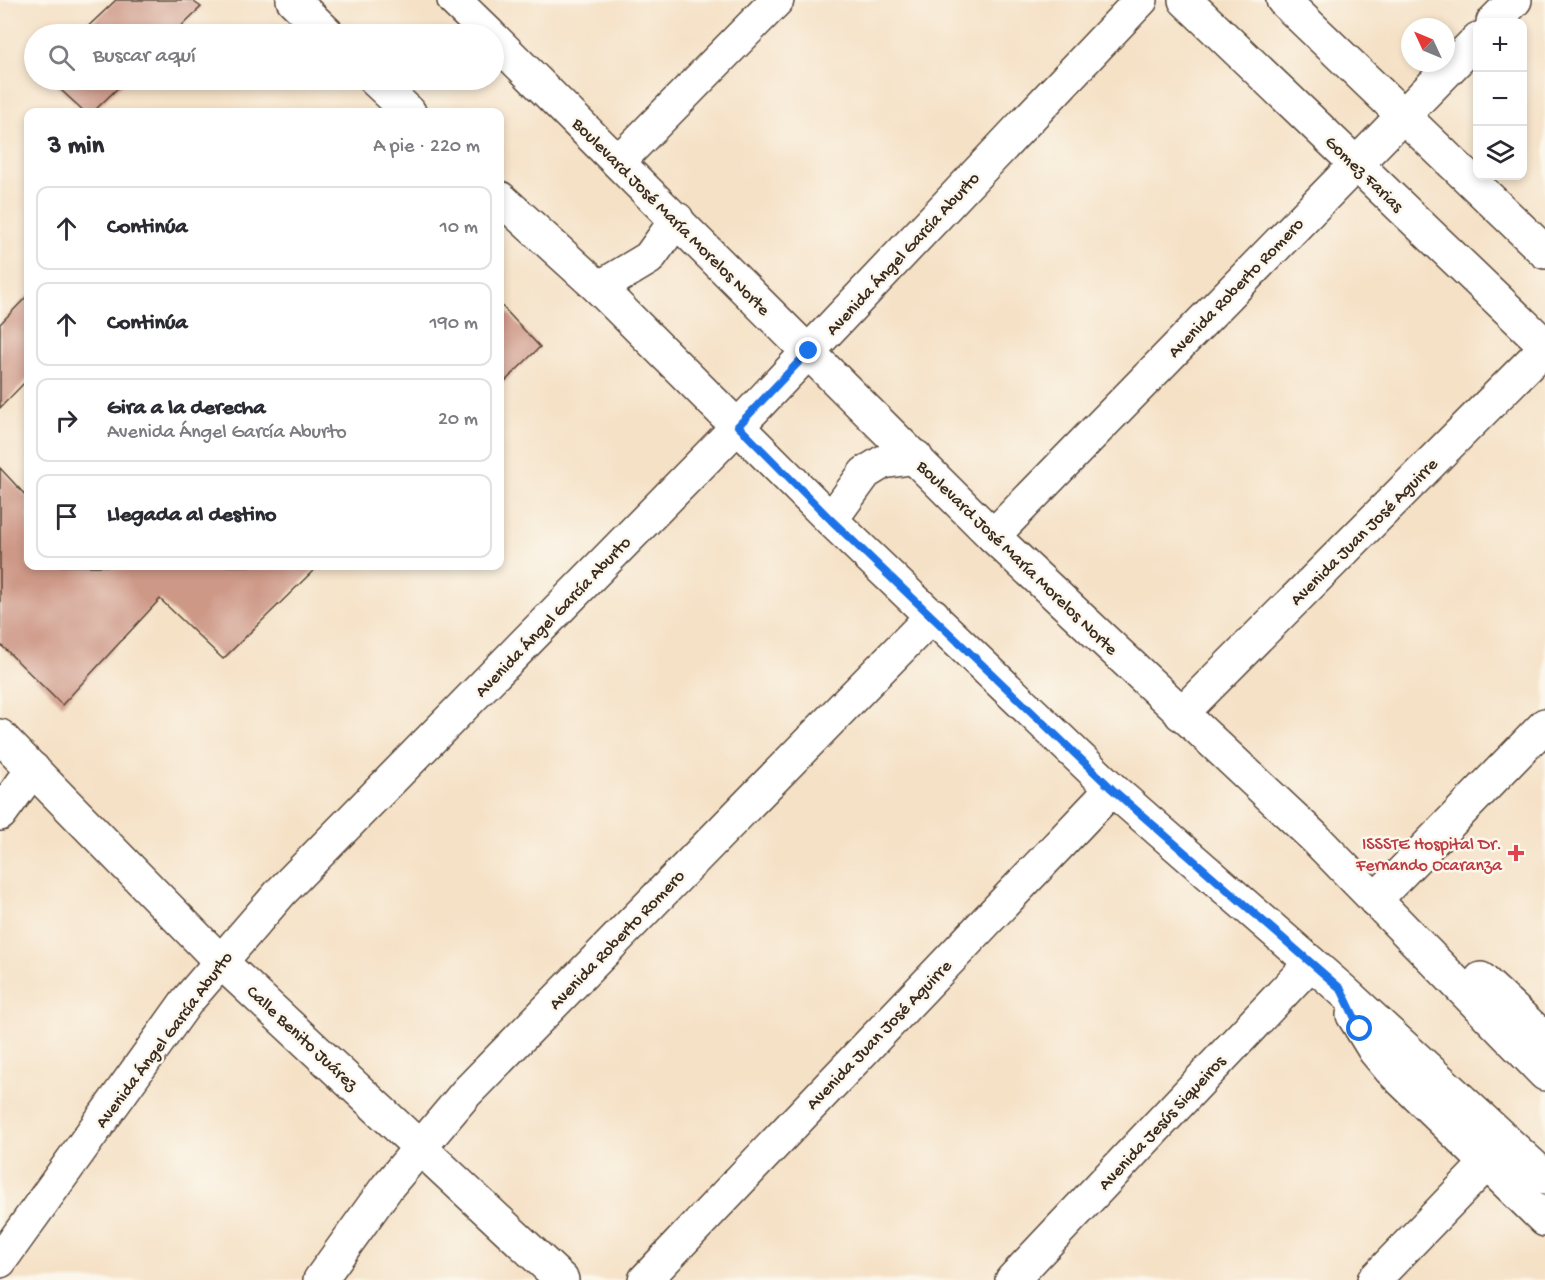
<!DOCTYPE html>
<html lang="es">
<head>
<meta charset="utf-8">
<style>
  :root { --surface:#fff; --page:#f2f2f3; --text:#2b2b33; --muted:#7c7c81; --line:#e1e1e2 }
  body { margin:0; font-family:"Gochi Hand",sans-serif; background:var(--page); color:var(--text) }
  .controls { position:absolute; right:18px; top:18px; display:grid; overflow:hidden; border-radius:12px; box-shadow:0 3px 9px #0003 }
  .controls button { width:54px; height:54px; display:grid; place-items:center; padding:0; border:0; border-bottom:2px solid var(--line); background:var(--surface); color:var(--text); font:30px sans-serif }
  .compass { position:absolute; left:1401px; top:18px; width:54px; height:54px; border-radius:50%; background:var(--surface); box-shadow:0 3px 9px #0003; rotate:314deg }
  .stop { position:absolute; width:18px; height:18px; margin:-14px; border:4px solid #1a73e8; border-radius:50%; background:#fff }
  .stop.end { background:#1a73e8; border-color:#fff; box-shadow:0 2px 6px #0008 }
  .list { margin:0; padding:0; list-style:none }
  h2 { display:flex; justify-content:space-between; align-items:center; height:78px; margin:0; padding:0 24px; font-size:26px }
  h2 small { font-size:20px; font-weight:400; color:var(--muted) }
  .list li { display:grid; grid-template-columns:39px 1fr auto; gap:18px; align-items:center; box-sizing:border-box; height:84px; margin:0 12px 12px; padding:0 12px; border:2px solid var(--line); border-radius:12px }
  .list b { display:block; font-size:22px; white-space:nowrap }
  .list p { margin:0; font-size:20px; white-space:nowrap; color:var(--muted) }
  .list em { font-size:20px; font-style:normal; color:var(--muted) }
  .icon { flex:none; width:33px; height:33px; fill:none; stroke:currentColor; stroke-width:2; stroke-linecap:round; stroke-linejoin:round }
  .map { position:relative; flex:none; width:1545px; height:1280px; overflow:hidden }
  .search { position:absolute; background:var(--surface); box-shadow:0 3px 9px #0003; left:24px; top:24px; width:480px; height:66px; display:flex; align-items:center; gap:15px; box-sizing:border-box; padding:0 21px; border-radius:33px; color:var(--muted); font-size:22px }
  .panel { position:absolute; background:var(--surface); box-shadow:0 3px 9px #0003; left:24px; top:108px; width:480px; height:462px; border-radius:12px }
  .map>svg:first-child { display:block }
  .building { fill:#ce9887 }
  .lines { fill:none; stroke-linecap:round; stroke-linejoin:round }
  .street-casing { stroke:#574537; stroke-width:36 }
  .primary-casing { stroke:#574537; stroke-width:36 }
  .street { stroke:#fff; stroke-width:33 }
  .primary { stroke:#fff; stroke-width:33 }
  .route { stroke:#1a73e8; stroke-width:8 }
  .health-dot { fill:#e0444e; stroke:#fbf7ec; stroke-width:2 }
  .labels { text-anchor:middle; stroke-width:5; stroke-linejoin:round; paint-order:stroke }
  .street-label { font-size:18px; fill:#3b2a1e; stroke:#fbf7ec }
  .health-label { font-size:18px; fill:#be3a42; stroke:#fbf7ec; text-anchor:end }
</style>
</head>
<body>
<div class="map">
<svg width="1545" height="1280" viewBox="0 0 1545 1280">
  <rect width="100%" height="100%" fill="#fbf7ec"/>
  <filter id="ink" filterUnits="userSpaceOnUse"><feTurbulence type="fractalNoise" baseFrequency=".0167" numOctaves="2"/><feDisplacementMap in="SourceGraphic" scale="12" xChannelSelector="R" yChannelSelector="G"/><feConvolveMatrix kernelMatrix="1 2 1 2 8 2 1 2 1" color-interpolation-filters="sRGB"/></filter>
  <filter id="wash" filterUnits="userSpaceOnUse"><feTurbulence type="fractalNoise" baseFrequency=".008" numOctaves="4" result="noise"/><feDisplacementMap in="SourceGraphic" scale="24" xChannelSelector="R" yChannelSelector="G"/><feGaussianBlur stdDeviation="1.35" result="paint"/><feColorMatrix in="noise" values="0 0 0 0 0 0 0 0 0 0 0 0 0 0 0 0 0 1.4 0 .05"/><feComposite in="paint" operator="in"/></filter>
  <g filter="url(#wash)">
    <rect width="100%" height="100%" fill="#f5e1c6"/>
    <g id="blocks">
      <g class="building">
        <path d="M 116,0 L 191,0 L 201,7 L 173,34 L 80,34 Z"/>
        <path d="M 50,80 L 126,80 L 93,112 L 85,112 Z"/>
        <path d="M 28,295 L 28,379 L 0,408 L 0,324 Z"/>
        <path d="M 500,304 L 540,347 L 500,386 Z"/>
        <path d="M 0,468 L 28,498 L 28,566 L 318,566 L 223,659 L 160,599 L 62,705 L 0,644 Z"/>
      </g>
    </g>
  </g>
  <g filter="url(#ink)">
    <use href="#blocks" fill-opacity="0" stroke="#574537" stroke-width="1.5"/>
    <g class="lines">
      <g class="street-casing">
        <g id="street">
          <path d="M 1185,0 L 1545,345"/>
          <path d="M 1283,0 L 1545,252"/>
          <path d="M 1493,22 L 1515,0"/>
          <path d="M 618,162 L 777,0"/>
          <path d="M 993,536 L 1478,39"/>
          <path d="M 1181,714 L 1545,348"/>
          <path d="M 0,736 L 220,961 L 562,1280"/>
          <path d="M 0,814 L 33,769"/>
          <path d="M 1375,900 L 1545,725"/>
          <path d="M 0,1261 L 187,1001 L 281,892 L 738,426 L 1141,0"/>
          <path d="M 320,1280 L 387,1187 L 466,1093 L 933,615"/>
          <path d="M 645,1280 L 1112,789"/>
          <path d="M 1012,1280 L 1311,963"/>
          <path d="M 1374,1280 L 1487,1163"/>
        </g>
      </g>
      <g class="primary-casing">
        <g id="primary">
          <path d="M 293,0 L 328,34"/>
          <path d="M 454,0 L 489,34"/>
          <path d="M 494,39 L 993,536 L 1314,837 L 1545,1074"/>
          <path d="M 375,80 L 409,112"/>
          <path d="M 500,198 L 599,288 L 831,520 L 1112,789 L 1341,989 L 1545,1177"/>
          <path d="M 599,288 L 649,258 L 677,219"/>
          <path d="M 831,520 L 865,473 L 883,462 L 916,457"/>
          <path d="M 1481,979 L 1545,1039"/>
          <path d="M 1353,1015 L 1375,1051 L 1390,1069 L 1545,1220"/>
        </g>
      </g>
      <use href="#street" class="street"/>
      <use href="#primary" class="primary"/>
    </g>
  </g>
  <g class="lines" filter="url(#ink)">
    <path class="route" d="M 809,351 L 738,426 L 831,520 L 1112,789 L 1341,989 L 1360,1029"/>
  </g>
  <path class="health-dot" d="M1513 844h6v6h6v6h-6v6h-6v-6h-6v-6h6z"/>
  <g class="labels">
    <g class="street-label">
      <text transform="translate(1365 173) rotate(44)" y="6">Gomez Farias</text>
      <text transform="translate(672 216) rotate(45)" y="6">Boulevard José María Morelos Norte</text>
      <text transform="translate(902 253) rotate(-47)" y="6">Avenida Ángel García Aburto</text>
      <text transform="translate(1235 287) rotate(-46)" y="6">Avenida Roberto Romero</text>
      <text transform="translate(1363 531) rotate(-45)" y="6">Avenida Juan José Aguirre</text>
      <text transform="translate(1018 557) rotate(44)" y="6">Boulevard José María Morelos Norte</text>
      <text transform="translate(552 616) rotate(-46)" y="6">Avenida Ángel García Aburto</text>
      <text transform="translate(616 939) rotate(-46)" y="6">Avenida Roberto Romero</text>
      <text transform="translate(878 1034) rotate(-46)" y="6">Avenida Juan José Aguirre</text>
      <text transform="translate(303 1037) rotate(43)" y="6">Calle Benito Juárez</text>
      <text transform="translate(163 1039) rotate(-53)" y="6">Avenida Ángel García Aburto</text>
      <text transform="translate(1161 1122) rotate(-47)" y="6">Avenida Jesús Siqueiros</text>
    </g>
    <g class="health-label">
      <text x="1502" y="849">ISSSTE Hospital Dr.<tspan x="1502" dy="21">Fernando Ocaranza</tspan></text>
    </g>
  </g>
</svg>
<div class="controls">
<button>+</button>
<button>−</button>
<button><svg class="icon" aria-label="layers" viewBox="0 0 24 24"><path d="M12 4l9 5-9 5-9-5zM3 14l9 5 9-5"/></svg></button>
</div>
<svg class="compass" viewBox="-18 -18 36 36"><path d="M0-13l5 13h-10z" fill="#e53935"/><path d="M0 13l5-13h-10z" fill="#7c7c81"/></svg>
<div class="stop" style="left:1360px;top:1029px"></div>
<div class="stop end" style="left:809px;top:351px"></div>
<div class="search"><svg class="icon" aria-label="search" viewBox="0 0 24 24"><circle cx="10" cy="10" r="6"/><path d="M15 15l6 6"/></svg>Buscar aquí</div>
<section class="panel">
<h2>3 min<small>A pie · 220 m</small></h2>
<ul class="list">
<li><svg class="icon" aria-label="ahead" viewBox="0 0 24 24"><path d="M12 20V5M6 11l6-6 6 6"/></svg><div><b>Continúa</b></div><em>10 m</em></li>
<li><svg class="icon" aria-label="ahead" viewBox="0 0 24 24"><path d="M12 20V5M6 11l6-6 6 6"/></svg><div><b>Continúa</b></div><em>190 m</em></li>
<li><svg class="icon" aria-label="right" viewBox="0 0 24 24"><path d="M7 20v-9h11M14 6l5 5-5 5"/></svg><div><b>Gira a la derecha</b><p>Avenida Ángel García Aburto</p></div><em>20 m</em></li>
<li><svg class="icon" aria-label="arrive" viewBox="0 0 24 24"><path d="M6 21V4h12l-3 4 3 4H6"/></svg><div><b>Llegada al destino</b></div></li>
</ul>
</section>
</div>
</body>
</html>
